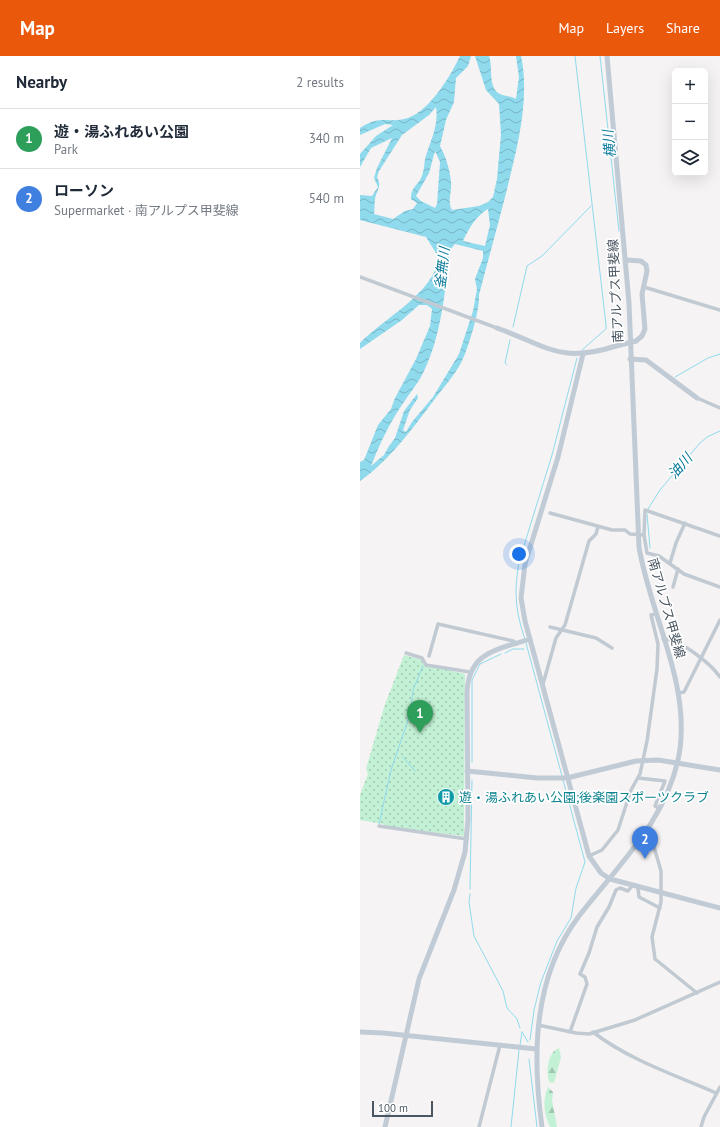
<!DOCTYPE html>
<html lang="en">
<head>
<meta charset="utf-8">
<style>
  :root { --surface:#fff; --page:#f2f2f3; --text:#1f2937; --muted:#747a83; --line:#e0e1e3; --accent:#ea580c }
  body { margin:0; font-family:"PT Sans","Noto Sans JP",sans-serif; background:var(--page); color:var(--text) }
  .controls { position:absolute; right:12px; top:12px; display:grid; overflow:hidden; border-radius:6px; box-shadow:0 4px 16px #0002 }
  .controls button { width:36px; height:36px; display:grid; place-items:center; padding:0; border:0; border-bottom:1px solid var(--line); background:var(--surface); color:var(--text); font:20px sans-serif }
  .scale { position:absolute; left:12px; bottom:10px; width:61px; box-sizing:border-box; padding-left:4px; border:2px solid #4a5661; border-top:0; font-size:11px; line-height:14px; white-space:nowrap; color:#4a5661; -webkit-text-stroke:3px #fff; paint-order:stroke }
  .you { position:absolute; left:159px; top:498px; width:14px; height:14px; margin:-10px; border:3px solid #fff; border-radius:50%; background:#1a73e8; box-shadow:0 0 0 6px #1a73e833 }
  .badge { display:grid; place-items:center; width:26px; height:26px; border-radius:50%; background:var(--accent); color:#fff; font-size:13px; font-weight:700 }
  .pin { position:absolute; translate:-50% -33px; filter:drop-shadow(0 1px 2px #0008) }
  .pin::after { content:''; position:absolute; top:21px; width:14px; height:12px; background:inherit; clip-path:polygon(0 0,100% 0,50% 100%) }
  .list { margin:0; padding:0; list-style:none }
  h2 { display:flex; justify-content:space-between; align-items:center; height:52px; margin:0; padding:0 16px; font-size:17px }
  h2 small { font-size:13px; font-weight:400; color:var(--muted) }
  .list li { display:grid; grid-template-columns:26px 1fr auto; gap:12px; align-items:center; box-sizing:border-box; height:60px; padding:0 16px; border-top:1px solid var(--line) }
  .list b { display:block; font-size:15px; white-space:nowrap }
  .list p { margin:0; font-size:13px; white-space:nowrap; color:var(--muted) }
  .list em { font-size:13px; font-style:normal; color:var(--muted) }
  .icon { flex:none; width:22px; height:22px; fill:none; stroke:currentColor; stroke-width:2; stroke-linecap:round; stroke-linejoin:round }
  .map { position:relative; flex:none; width:360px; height:1071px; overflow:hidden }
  header { display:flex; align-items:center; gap:24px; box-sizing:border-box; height:56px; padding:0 20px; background:var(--accent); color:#fff }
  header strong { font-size:19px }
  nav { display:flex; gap:22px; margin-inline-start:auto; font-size:14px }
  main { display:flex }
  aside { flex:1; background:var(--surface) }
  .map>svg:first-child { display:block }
  .forest { fill:url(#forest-firs) }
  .park { fill:url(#park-dots) }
  .water { fill:url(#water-waves); fill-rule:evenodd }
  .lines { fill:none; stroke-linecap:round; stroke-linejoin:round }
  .stream { stroke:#90daee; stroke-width:1 }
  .street { stroke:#c1cad2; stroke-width:3.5 }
  .secondary { stroke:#c1cbd6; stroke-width:5 }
  .secondary-bridge { stroke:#c1cbd6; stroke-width:5 }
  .labels { text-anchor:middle; stroke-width:3.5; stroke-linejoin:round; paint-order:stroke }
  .street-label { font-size:13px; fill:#4a5661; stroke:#fff }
  .culture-label { font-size:13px; fill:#0d838f; stroke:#fff; text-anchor:start }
  .water-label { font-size:14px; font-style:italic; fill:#0c7c9b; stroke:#fff }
</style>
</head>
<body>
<header>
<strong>Map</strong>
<nav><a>Map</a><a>Layers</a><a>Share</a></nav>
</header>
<main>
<aside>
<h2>Nearby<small>2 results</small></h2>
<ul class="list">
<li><span class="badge" style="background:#2e9e5b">1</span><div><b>遊・湯ふれあい公園</b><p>Park</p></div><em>340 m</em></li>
<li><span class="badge" style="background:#3f7fe0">2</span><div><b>ローソン</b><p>Supermarket · 南アルプス甲斐線</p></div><em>540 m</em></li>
</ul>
</aside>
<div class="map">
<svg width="360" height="1071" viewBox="0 0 360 1071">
  <defs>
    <pattern id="forest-firs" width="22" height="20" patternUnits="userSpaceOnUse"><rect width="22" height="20" fill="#c3f1d5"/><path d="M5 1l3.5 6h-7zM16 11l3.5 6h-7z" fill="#a0c6b0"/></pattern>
    <pattern id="park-dots" width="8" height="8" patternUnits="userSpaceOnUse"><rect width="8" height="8" fill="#c3f1d5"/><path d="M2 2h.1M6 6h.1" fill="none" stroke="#a0c6b0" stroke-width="1.8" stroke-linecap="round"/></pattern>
    <pattern id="water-waves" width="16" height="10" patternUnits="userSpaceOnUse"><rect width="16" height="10" fill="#90daee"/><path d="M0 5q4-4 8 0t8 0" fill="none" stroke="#78b4c4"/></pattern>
  </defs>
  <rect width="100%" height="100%" fill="#f5f3f3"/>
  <g class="forest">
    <path d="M 199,992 L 201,1001 L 194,1027 L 189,1026 C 186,1015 187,997 199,992 Z"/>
    <path d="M 188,1031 L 193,1036 L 192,1044 L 197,1071 L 190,1071 C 184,1058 182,1044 188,1031 Z"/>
  </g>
  <path class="park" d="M 44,599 L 62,604 L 63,608 L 105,618 L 104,780 L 28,771 L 23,768 L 0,764 L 0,739 L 8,718 L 6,713 L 24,651 Z"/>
  <path class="water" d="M 100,0 L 111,0 L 108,10 L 96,22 L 94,46 L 86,64 L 80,90 C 86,101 90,114 91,126 C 92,136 87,146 92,154 L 119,150 L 128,146 L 133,141 L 137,123 L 141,78 L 139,48 L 126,34 L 115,0 L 129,0 C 133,10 128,29 138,37 C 142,40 151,40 156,43 L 159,21 L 156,0 L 161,0 C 171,46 155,100 144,145 C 136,176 127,208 119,239 C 120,254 108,293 101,307 C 94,320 83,332 74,344 C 52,373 30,404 0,425 L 0,406 L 4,404 L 18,369 L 31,353 L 35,342 L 56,303 L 70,270 L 72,253 L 67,249 L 59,249 L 42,264 L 0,293 L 0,287 C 24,262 73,238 79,202 L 66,181 L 0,164 L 0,139 L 12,140 L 18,131 L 14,122 L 17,112 L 32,82 L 11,92 L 0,111 L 0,98 L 16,80 L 33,69 L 25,68 L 0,79 L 0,72 C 21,59 24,67 44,63 C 68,58 90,21 100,0 ZM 76,51 C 79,70 70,85 65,103 C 64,110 64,117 60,124 C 55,131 51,133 51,143 L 57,147 L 53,153 L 45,155 L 33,163 L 14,158 C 15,152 14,144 16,139 C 19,131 21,129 17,121 L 19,115 L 42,79 L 69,59 ZM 75,95 L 80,106 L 77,148 L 75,152 L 61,145 L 56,140 L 69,117 ZM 128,153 L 130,169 L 125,190 L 103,185 C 109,172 116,160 128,153 ZM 95,188 L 123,195 L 123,202 L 115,223 L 117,233 L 113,255 L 99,298 L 73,341 L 52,366 L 46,376 L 43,374 L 50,354 L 58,342 L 57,338 L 44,355 L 35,382 L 29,390 L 24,399 L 11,410 C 20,387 31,364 46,343 C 52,334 59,326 64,315 C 82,278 85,234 90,194 Z"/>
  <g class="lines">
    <g class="stream">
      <path d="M 215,0 L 246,269 L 246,273 L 222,294"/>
      <path d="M 240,0 L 259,175"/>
      <path d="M 153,271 L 167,210 L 182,200 L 231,150"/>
      <path d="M 147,309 L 145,307 L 150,284"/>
      <path d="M 315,321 L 348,302 L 360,298"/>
      <path d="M 288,453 L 300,434 L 340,387 L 347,381 L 360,375"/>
      <path d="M 287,458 L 290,492"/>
      <path d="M 165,583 C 155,554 154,536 159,506 L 192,399 L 217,302"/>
      <path d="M 166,587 L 202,720"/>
      <path d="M 145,597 L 153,593 L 164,593"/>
      <path d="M 43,701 L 55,715"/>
      <path d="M 112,706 L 112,624 L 120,608 L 141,598"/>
      <path d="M 19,768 L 31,714 L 50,658 L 53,634 L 63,610"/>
      <path d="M 110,833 L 112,724"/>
      <path d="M 110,838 L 109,846 L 114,880 L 143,935 L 147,952 L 157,963 L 160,972"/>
      <path d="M 162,976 L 168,986"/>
      <path d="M 170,984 L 174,954 L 181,926 L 197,885 L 211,862 L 216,832 L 225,806 L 203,724"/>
      <path d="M 160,989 L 162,976"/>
      <path d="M 169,1003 L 177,1071"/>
      <path d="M 151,1071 L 159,994"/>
    </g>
    <g class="street">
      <path d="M 0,221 L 137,272"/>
      <path d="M 284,231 L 360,254"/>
      <path d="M 337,342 L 360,352"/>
      <path d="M 190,457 L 252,474 L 265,474 L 270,478 L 284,479 L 287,497 L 299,500 L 324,518 L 360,531"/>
      <path d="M 284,479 L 285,454 L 360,480"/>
      <path d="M 310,507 L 316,487 L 325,467"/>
      <path d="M 313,531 L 318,513"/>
      <path d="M 190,571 L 236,582 L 252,592"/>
      <path d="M 303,583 C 319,582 351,608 360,621"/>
      <path d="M 46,597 L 62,602 L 66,609 L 110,616"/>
      <path d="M 69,600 L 78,568 L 153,585 L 157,588"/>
      <path d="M 183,628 L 196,582 L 205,569 L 229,485 L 236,478 L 238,471"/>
      <path d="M 318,637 L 324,636 L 360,564"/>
      <path d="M 278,722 L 305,725 L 295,750 L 300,753"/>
      <path d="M 19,770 L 107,783"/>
      <path d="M 288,774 L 292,778 L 294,791 L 301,815 L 301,846 L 292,881 L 295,903 L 337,937"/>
      <path d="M 229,800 L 242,794 L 258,774 L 271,734 L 280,718 L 287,685 L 297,613 L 298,588 L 291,559 L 296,558"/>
      <path d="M 278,832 L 279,841 L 300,852"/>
      <path d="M 178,969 L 216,977 L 229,978 L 275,964 L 360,926"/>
      <path d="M 210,976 L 227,928 L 225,921 L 220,918 L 229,897 L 237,871 L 249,851 L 256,834 L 260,832 L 268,835 L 272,830"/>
      <path d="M 233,976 C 269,1004 315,1019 356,1037"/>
      <path d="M 119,1071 L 140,989"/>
      <path d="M 341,1071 L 344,1061 L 360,1031"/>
    </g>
    <g class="secondary">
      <path d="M 266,204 L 281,205 L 286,209 L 287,215 L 282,238 L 285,273 L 282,280 L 276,285"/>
      <path d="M 137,272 C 187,290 200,308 256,290"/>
      <path d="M 223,298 L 198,401 L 165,508 L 161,542 L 165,565 L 229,800 L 241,817 L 250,823 L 360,852"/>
      <path d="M 270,303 L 286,304 L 337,342"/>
      <path d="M 107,715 L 177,722 L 207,722 L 276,705 L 298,704 L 360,714"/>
      <path d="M 0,976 L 23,977 L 176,993"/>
      <path d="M 25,1071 L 59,923 L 94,834 L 105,796 L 108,763 L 107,636 C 109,595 138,594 170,583"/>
      <path d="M 182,1071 C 172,999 173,921 219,860 C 259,808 310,761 320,693 C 329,624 290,558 279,491 L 269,247 L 247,0"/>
    </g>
    <path class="secondary-bridge" d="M 256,290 L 276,285"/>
  </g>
  <defs>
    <g id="building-disc" transform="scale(0.9)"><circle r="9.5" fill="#0f9aa8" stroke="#fff"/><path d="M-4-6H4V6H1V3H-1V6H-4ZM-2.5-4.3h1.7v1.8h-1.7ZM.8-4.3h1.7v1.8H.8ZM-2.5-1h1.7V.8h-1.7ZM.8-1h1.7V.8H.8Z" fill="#fff"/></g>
  </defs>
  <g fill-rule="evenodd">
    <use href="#building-disc" x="86" y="741"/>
  </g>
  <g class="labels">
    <g class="street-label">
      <text transform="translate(255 235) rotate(-93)" y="5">南アルプス甲斐線</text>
      <text transform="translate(307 552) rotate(74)" y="5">南アルプス甲斐線</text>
    </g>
    <g class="culture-label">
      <text x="99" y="746">遊・湯ふれあい公園;後楽園スポーツクラブ</text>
    </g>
    <g class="water-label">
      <text transform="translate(249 88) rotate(-96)" y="5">横川</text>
      <text transform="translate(82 212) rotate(-83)" y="5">釜無川</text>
      <text transform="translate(320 410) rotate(-49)" y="5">油川</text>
    </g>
  </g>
</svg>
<div class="controls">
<button>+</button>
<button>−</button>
<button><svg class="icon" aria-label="layers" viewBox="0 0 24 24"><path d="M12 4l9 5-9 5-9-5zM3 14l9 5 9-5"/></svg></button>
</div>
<div class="scale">100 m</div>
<div class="you"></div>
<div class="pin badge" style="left:60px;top:677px;background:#2e9e5b">1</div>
<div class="pin badge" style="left:285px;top:803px;background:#3f7fe0">2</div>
</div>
</main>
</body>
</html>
